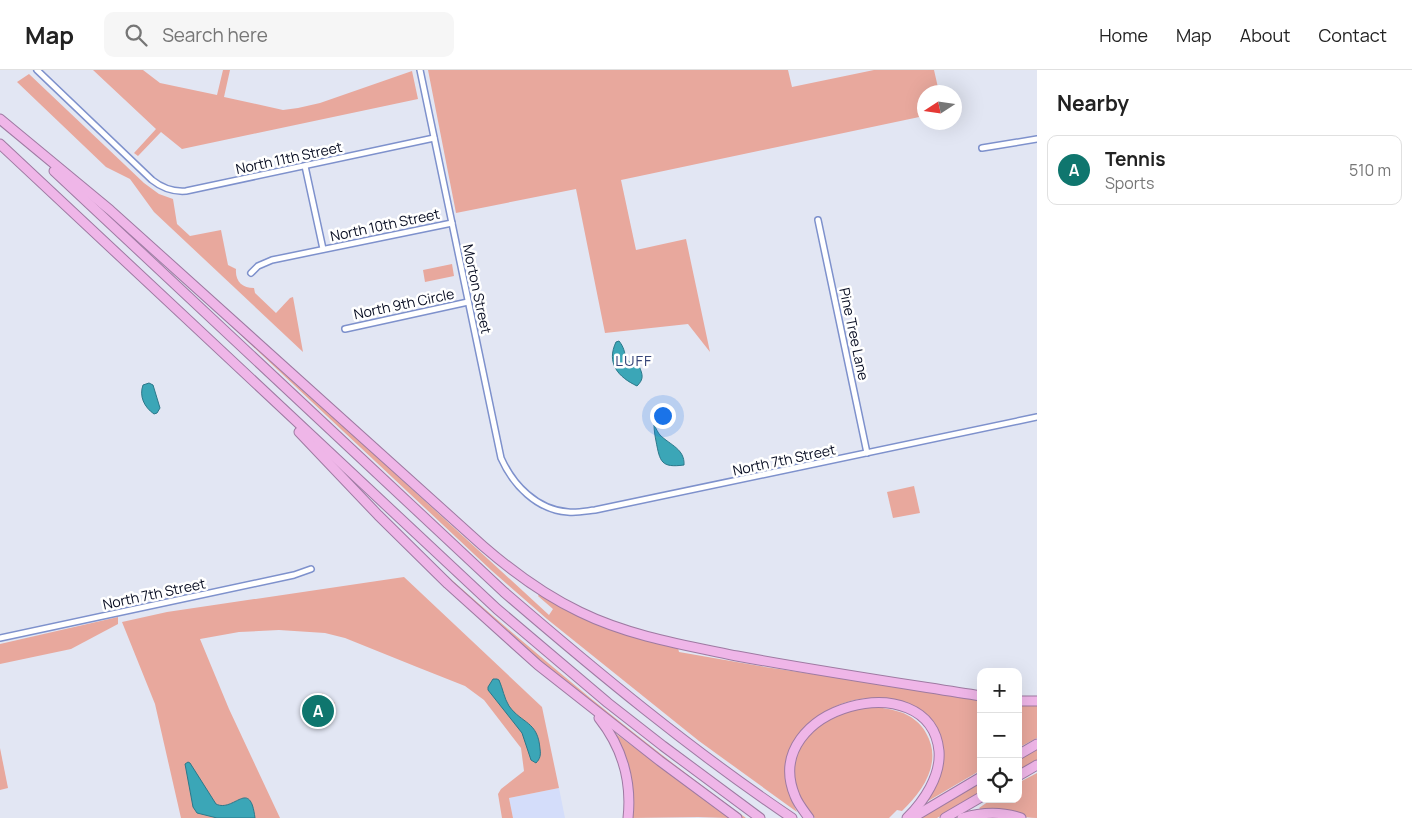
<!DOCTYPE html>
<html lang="en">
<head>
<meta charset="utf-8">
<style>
  :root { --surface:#fff; --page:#f6f6f6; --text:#222; --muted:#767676; --line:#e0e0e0; --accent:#0f766e }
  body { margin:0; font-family:Manrope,sans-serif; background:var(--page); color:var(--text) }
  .controls { position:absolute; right:15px; bottom:15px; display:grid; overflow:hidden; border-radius:10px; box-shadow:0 5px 20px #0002 }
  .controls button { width:45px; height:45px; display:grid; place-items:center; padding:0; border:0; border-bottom:1px solid var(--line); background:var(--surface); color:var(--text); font:25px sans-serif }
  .compass { position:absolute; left:917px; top:15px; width:45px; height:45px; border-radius:50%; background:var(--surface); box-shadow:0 5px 20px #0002; rotate:258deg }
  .you { position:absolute; left:662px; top:345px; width:18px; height:18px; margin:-12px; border:4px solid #fff; border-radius:50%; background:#1a73e8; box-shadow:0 0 0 8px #1a73e833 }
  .badge { display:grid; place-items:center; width:32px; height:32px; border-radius:50%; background:var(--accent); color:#fff; font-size:16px; font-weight:700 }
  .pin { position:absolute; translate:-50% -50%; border:2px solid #fff; box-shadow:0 1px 5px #0006 }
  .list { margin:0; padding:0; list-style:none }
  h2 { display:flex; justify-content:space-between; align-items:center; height:65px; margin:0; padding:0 20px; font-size:21px }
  h2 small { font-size:16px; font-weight:400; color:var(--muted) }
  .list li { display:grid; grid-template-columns:32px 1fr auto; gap:15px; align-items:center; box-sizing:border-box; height:70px; margin:0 10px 10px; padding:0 10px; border:1px solid var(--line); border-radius:10px }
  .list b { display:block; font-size:19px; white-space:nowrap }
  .list p { margin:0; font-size:16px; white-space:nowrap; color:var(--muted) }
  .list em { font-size:16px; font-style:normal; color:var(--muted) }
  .icon { flex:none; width:28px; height:28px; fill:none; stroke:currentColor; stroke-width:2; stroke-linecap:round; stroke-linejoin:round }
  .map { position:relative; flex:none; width:1037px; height:748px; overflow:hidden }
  header { display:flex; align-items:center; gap:30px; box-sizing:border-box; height:70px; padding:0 25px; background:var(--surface); border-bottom:1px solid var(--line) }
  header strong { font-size:24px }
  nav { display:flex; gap:28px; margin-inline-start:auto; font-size:18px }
  .search { width:350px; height:45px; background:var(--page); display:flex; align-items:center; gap:12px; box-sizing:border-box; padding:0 18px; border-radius:10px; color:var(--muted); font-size:19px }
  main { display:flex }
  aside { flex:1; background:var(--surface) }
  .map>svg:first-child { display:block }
  .built { fill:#d4ddfa }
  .green { fill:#e8a89d }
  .water { fill:#3ba6b7; stroke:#2b788a }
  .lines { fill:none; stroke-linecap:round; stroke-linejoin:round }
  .minor-casing { stroke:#7e91cc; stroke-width:8 }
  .motorway-casing { stroke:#9e7aa2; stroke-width:11 }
  .minor { stroke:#fff; stroke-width:5 }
  .motorway { stroke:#efb6e8; stroke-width:9 }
  .labels { text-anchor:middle; stroke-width:5; stroke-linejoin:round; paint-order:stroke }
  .street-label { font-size:14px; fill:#070c21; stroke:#fff }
  .neighbourhood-label { font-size:15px; letter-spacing:1px; fill:#364579; stroke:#fff }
</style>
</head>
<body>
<header>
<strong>Map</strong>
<div class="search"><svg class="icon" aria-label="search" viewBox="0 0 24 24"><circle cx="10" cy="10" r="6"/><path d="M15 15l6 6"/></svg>Search here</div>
<nav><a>Home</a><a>Map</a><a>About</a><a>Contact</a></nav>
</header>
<main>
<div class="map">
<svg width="1037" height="748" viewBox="0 0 1037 748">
  <rect width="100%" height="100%" fill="#e2e6f3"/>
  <path class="built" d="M 559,718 L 565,748 L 513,748 L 509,728 Z"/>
  <g class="green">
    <path d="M 93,0 L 143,0 L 160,13 L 217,25 L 223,0 L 230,0 L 224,27 L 283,40 L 298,38 L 320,33 L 412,1 L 418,29 L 182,79 L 161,62 L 138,86 L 134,83 L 156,59 Z"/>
    <path d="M 428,0 L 788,0 L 792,17 L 874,0 L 934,0 L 939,22 L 924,22 L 924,46 L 621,110 L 636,180 L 686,169 L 710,282 L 688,254 L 605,263 L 576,119 L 456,143 Z"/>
    <path d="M 29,4 L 144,113 L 159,124 L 173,129 L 177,154 L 190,166 L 221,160 L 228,195 L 236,199 C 235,211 242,218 254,218 L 255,223 L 276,243 L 290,228 L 293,227 L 303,282 L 154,142 L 130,109 L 106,97 L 17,12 Z"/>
    <path d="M 452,194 L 454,206 L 425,212 L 423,200 Z"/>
    <path d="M 231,253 L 549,545 L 553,539 L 538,526 L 540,523 L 678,578 L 679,582 L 765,597 L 981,629 L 981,700 L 918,737 L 939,703 L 936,664 C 928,656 912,637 903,633 C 865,619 820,635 797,667 C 792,674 787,682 786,691 C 783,709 789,726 797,742 L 699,671 L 547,549 L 491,500 L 230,255 Z"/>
    <path d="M 914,416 L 920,443 L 893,448 L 887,422 Z"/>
    <path d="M 445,504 C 542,590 641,672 746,748 L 740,748 L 719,732 L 524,580 L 444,506 Z"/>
    <path d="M 404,507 L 542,637 L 559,718 L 509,728 L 513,748 L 502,748 L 498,724 L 501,719 L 524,701 L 521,678 L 484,630 L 465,616 L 417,597 L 345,568 L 325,563 L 279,560 L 239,562 L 200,569 L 229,639 L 280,748 L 181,748 L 155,634 L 122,552 L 167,542 Z"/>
    <path d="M 118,547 L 118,554 L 71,579 L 0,594 L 0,574 Z"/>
    <path d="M 322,623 L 335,633 L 315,659 L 302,649 Z"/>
    <path d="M 1018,633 L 1037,634 L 1037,668 L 1018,678 Z"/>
    <path d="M 865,637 C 877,637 888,638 900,642 C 910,645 921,653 926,663 C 943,692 923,721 902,741 L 897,740 L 889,748 L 815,748 C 804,738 798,725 795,711 C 788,669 829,643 865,637 Z"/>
    <path d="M 613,662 L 619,666 L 729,748 L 698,747 L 630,748 L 630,743 Z"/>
    <path d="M 0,678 L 8,718 L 0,720 Z"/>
    <path d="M 1037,679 L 1037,690 L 1018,701 L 1018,690 Z"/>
    <path d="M 1037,703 L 1037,748 C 1018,748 999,740 980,739 L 979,738 L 992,729 L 1018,729 L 1018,713 Z"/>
    <path d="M 981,712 L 981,723 L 937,748 L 919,748 Z"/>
  </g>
  <g class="water">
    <path d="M 619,271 C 629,283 620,291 639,296 C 643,305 644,309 637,316 C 618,307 606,293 616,272 Z"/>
    <path d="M 149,313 L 153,315 L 160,338 L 157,343 L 154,344 C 144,337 139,326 143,315 Z"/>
    <path d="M 654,355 C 656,358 658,363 660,365 C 670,375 685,379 684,395 C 661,398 660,392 656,371 C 655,366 654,360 654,355 Z"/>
    <path d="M 493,609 L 497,609 L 499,610 C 503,619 504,628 509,636 C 522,654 538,651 540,679 C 541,685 540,689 536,693 L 531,690 L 522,663 L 488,620 L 488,617 Z"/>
    <path d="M 188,692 L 190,693 L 216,734 C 234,743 250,707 255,748 L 217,748 L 197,743 L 193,737 L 185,694 Z"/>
  </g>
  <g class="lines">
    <g class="minor-casing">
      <g id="minor">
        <path d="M 37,0 L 152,110 C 162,118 173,122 186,121 L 434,68"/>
        <path d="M 420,0 L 501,388 C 513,415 537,440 568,442 C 577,443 586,441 595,440 L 1037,347"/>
        <path d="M 982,78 L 1037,69"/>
        <path d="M 305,96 L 323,179"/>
        <path d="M 818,150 L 867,383"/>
        <path d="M 251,203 L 258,196 L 272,190 L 452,153"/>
        <path d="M 345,259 L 468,232"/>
        <path d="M 0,568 L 294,505 L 311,499"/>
      </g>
    </g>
    <g class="motorway-casing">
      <g id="motorway">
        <path d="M 0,49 L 110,140 L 483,476 C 513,502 544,525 580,542 C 629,566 684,575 737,586 C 818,601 899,613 981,626"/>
        <path d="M 0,74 L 497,539 L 608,633 L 663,676 L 760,748"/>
        <path d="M 54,101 L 504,522 C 597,602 691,680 792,748"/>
        <path d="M 299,362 L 378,445 L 448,514 L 538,595 L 660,691 L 737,748"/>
        <path d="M 1018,631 L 1037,631"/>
        <path d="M 599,648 C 622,677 632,712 628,748"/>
        <path d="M 1018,685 L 1037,674"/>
        <path d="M 1018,706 L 1037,695"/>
        <path d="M 809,748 C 804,741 798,734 795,726 C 758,637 930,592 939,681 C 941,706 924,731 907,748"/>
        <path d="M 912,748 L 981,707"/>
        <path d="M 945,748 L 981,727"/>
        <path d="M 962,748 C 982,742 1001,741 1021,748"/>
      </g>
    </g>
    <use href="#minor" class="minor"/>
    <use href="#motorway" class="motorway"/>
  </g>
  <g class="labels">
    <g class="street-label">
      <text transform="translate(289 88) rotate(-12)" y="5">North 11th Street</text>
      <text transform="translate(385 155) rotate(-12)" y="5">North 10th Street</text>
      <text transform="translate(477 219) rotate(78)" y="5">Morton Street</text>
      <text transform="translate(404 234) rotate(-12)" y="5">North 9th Circle</text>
      <text transform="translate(854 264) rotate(78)" y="5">Pine Tree Lane</text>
      <text transform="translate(784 390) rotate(-12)" y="5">North 7th Street</text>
      <text transform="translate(154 524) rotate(-12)" y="5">North 7th Street</text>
    </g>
    <g class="neighbourhood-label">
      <text x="634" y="296">LUFF</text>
    </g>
  </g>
</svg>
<div class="controls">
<button>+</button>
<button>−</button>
<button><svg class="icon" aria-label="locate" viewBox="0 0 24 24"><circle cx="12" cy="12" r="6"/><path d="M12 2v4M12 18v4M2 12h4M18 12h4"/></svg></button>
</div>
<svg class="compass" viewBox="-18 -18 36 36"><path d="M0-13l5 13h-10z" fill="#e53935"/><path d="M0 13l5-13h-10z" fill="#767676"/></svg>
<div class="you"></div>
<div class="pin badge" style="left:318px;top:641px">A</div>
</div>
<aside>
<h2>Nearby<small></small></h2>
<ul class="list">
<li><span class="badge">A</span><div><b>Tennis</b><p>Sports</p></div><em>510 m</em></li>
</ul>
</aside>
</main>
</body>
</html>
